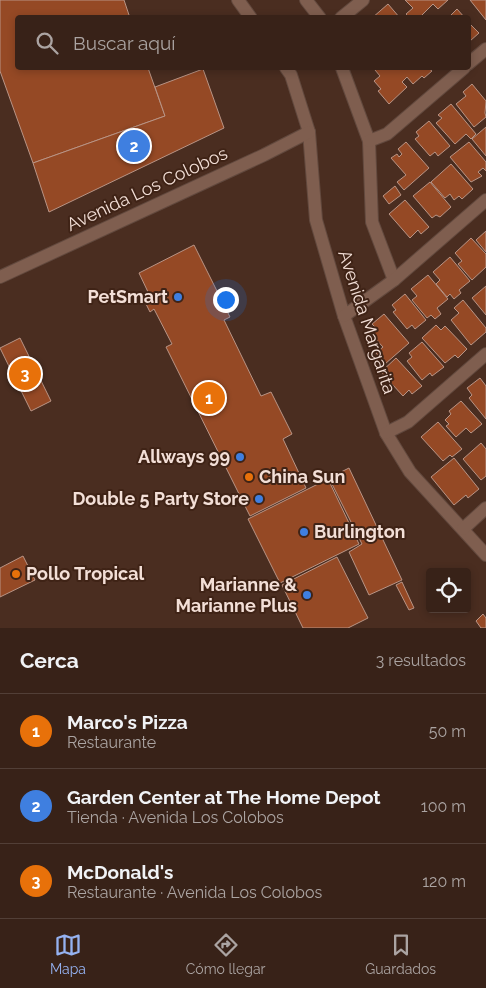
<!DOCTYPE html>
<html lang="es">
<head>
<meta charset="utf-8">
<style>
  :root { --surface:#382218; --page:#3f2a21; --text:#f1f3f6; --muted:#aba4a2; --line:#523f37; --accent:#95b2f1 }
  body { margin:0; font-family:Raleway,sans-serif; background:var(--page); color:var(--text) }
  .controls { position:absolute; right:15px; bottom:15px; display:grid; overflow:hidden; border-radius:5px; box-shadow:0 2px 8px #0003 }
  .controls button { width:45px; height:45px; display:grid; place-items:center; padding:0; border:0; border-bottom:1px solid var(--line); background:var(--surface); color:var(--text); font:25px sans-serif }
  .you { position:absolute; left:225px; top:299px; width:18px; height:18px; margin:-12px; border:4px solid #fff; border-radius:50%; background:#1a73e8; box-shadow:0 0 0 8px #1a73e833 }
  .badge { display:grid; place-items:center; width:32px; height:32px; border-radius:50%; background:var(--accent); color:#fff; font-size:16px; font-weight:700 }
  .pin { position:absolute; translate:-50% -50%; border:2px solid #fff; box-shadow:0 1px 5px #0006 }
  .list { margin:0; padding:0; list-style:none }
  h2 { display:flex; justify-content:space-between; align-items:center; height:65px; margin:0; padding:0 20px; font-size:21px }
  h2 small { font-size:16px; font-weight:400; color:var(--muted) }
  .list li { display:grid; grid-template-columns:32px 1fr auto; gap:15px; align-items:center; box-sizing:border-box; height:75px; padding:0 20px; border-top:1px solid var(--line) }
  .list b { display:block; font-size:19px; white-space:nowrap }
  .list p { margin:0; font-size:16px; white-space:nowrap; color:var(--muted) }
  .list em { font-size:16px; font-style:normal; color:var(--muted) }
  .icon { flex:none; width:28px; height:28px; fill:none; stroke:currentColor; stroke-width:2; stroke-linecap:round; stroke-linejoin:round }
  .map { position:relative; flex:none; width:486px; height:628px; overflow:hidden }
  .search { position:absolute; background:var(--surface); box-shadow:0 2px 8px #0003; left:15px; right:15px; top:15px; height:55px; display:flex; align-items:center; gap:12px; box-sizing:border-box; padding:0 18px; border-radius:5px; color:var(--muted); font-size:19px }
  .sheet { height:290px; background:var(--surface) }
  nav { display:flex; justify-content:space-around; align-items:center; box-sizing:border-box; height:70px; border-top:1px solid var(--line); background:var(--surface); font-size:14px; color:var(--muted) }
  nav a { display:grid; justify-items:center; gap:2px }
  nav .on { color:var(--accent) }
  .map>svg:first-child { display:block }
  .building { fill:#954925; stroke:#b99485 }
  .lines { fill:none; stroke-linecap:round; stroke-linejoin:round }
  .minor-casing { stroke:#62493e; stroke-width:14 }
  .minor { stroke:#7f5e4f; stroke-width:12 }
  .shop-dot { fill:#3f7fe0; stroke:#3f2316; stroke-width:2 }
  .food-dot { fill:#e8710a; stroke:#3f2316; stroke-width:2 }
  .labels { text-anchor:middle; stroke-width:4; stroke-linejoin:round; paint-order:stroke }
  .street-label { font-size:18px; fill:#f3dfd7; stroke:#3f2316 }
  .poi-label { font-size:18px; font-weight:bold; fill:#f3dfd7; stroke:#3f2316; text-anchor:end }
</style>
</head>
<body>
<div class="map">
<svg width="486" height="628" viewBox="0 0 486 628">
  <rect width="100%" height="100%" fill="#4a2d20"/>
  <g class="building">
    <path d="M 0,0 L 124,0 L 130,18 L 18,18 L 18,68 L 148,68 L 165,116 L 33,163 L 0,71 Z"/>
    <path d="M 405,0 L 448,0 L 438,9 L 433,4 L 419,18 L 410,18 L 406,14 L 413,8 Z"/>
    <path d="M 470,0 L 486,0 L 486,20 Z"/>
    <path d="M 388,4 L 400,18 L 372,18 Z"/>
    <path d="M 457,9 L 465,18 L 448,18 Z"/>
    <path d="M 468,22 L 479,33 L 470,41 L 468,40 Z"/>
    <path d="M 378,68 L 428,68 L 432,71 L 424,78 L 422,76 L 413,84 L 407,77 L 402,82 L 407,87 L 389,104 L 378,91 L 381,89 L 374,81 L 380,76 L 375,70 Z"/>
    <path d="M 203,69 L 224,128 L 49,212 L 33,163 L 165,116 L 155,87 Z"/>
    <path d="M 472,84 L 486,101 L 485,113 L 486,117 L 474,127 L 456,104 L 466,96 L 463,92 Z"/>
    <path d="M 451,104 L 476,134 L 471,139 L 466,134 L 455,144 L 436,123 L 442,118 L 438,115 Z"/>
    <path d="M 429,121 L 450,146 L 438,156 L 435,152 L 430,156 L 415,139 L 419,136 L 416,132 Z"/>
    <path d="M 486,127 L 486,156 L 472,139 Z"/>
    <path d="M 406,142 L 429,168 L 404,190 L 397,182 L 406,175 L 391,158 L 397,154 L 399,157 L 402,154 L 398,149 Z"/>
    <path d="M 469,142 L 486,162 L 486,171 L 483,168 L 478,172 L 482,176 L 471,182 L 450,157 Z"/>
    <path d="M 451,164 L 473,189 L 462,199 L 459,196 L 454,200 L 450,194 L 445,198 L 431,182 Z"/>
    <path d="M 430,182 L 451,207 L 440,217 L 436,215 L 432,218 L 413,196 Z"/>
    <path d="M 395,186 L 401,195 L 389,204 L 383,196 Z"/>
    <path d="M 405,200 L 429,227 L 421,234 L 418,230 L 410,238 L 389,214 Z"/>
    <path d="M 486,231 L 486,252 L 476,240 Z"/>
    <path d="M 471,238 L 486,254 L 486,267 L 472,280 L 458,264 L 462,261 L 455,253 Z"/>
    <path d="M 194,245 L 230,317 L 224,320 L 261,396 L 271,392 L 292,434 L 283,439 L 306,488 L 250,516 L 166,347 L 172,344 L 154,309 L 150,312 L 142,296 L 148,292 L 139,273 Z"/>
    <path d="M 450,257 L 470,281 L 459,290 L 461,293 L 454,299 L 450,294 L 447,297 L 436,284 L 440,280 L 433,272 Z"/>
    <path d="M 428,275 L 448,299 L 437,308 L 441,314 L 435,319 L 431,315 L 427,318 L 412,300 L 417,296 L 411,289 Z"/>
    <path d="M 486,286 L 486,315 L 472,298 Z"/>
    <path d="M 405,294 L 426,320 L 415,329 L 412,325 L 407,329 L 393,312 L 396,310 L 392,305 Z"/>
    <path d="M 463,300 L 486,328 L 486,332 L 471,345 L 451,320 L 459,313 L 454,308 Z"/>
    <path d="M 384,314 L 409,343 L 385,364 L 376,353 L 383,347 L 370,333 L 376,328 L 372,324 Z"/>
    <path d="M 436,325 L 441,330 L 445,326 L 467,349 L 458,358 L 455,355 L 445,363 L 422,338 Z"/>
    <path d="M 20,338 L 51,401 L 31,411 L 0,348 Z"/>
    <path d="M 422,342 L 444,367 L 432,376 L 430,373 L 422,380 L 407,361 L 412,357 L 409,353 Z"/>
    <path d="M 396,358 L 422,386 L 412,394 L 409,390 L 403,396 L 381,372 Z"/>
    <path d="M 480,378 L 486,386 L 486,419 L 469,398 L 472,395 L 467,388 Z"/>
    <path d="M 461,401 L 482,424 L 471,433 L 466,428 L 456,437 L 446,426 L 449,424 L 445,420 L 451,414 L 449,411 Z"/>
    <path d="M 438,422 L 462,449 L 452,457 L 450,455 L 443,461 L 421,437 Z"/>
    <path d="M 481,443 L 486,449 L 486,476 L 481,480 L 463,459 Z"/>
    <path d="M 454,458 L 479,489 L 468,498 L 466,495 L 454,505 L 431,477 Z"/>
    <path d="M 349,468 L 402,580 L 369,595 L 349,552 L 362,544 L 329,478 Z"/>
    <path d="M 328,479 L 359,544 L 280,583 L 248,519 Z"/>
    <path d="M 23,556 L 35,580 L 0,597 L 0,568 Z"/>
    <path d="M 337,557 L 368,618 L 348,628 L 303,628 L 282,585 Z"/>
    <path d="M 402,582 L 414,608 L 409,610 L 396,585 Z"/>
    <path d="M 483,614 L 486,618 L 486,628 L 481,628 L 476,621 Z"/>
  </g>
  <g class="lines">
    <g class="minor-casing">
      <g id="minor">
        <path d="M 238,0 L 251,18"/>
        <path d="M 306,0 L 320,18"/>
        <path d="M 341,18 L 363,0"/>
        <path d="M 468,64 L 486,49"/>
        <path d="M 286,68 L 291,75 L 309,132 L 316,220 L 344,316 L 386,433 L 410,472 L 486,555"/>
        <path d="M 342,68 L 369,141 L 372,222 L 394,280"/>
        <path d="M 369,141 L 387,134 L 464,68"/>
        <path d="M 0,277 L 264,155 L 309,132"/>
        <path d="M 344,316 L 394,280 L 486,200"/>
        <path d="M 386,433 L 408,422 L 486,354"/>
        <path d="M 463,529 L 486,508"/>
      </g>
    </g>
    <use href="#minor" class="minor"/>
  </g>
  <g class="shop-dot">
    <circle cx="178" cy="297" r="5"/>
    <circle cx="240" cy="457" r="5"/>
    <circle cx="259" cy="499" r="5"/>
    <circle cx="304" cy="532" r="5"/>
    <circle cx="307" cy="595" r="5"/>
  </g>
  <g class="food-dot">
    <circle cx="249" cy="477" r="5"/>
    <circle cx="16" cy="574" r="5"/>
  </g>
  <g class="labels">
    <g class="street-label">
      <text transform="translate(147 189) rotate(-25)" y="6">Avenida Los Colobos</text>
      <text transform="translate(367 322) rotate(72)" y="6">Avenida Margarita</text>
    </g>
    <g class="poi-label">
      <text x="168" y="303">PetSmart</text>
      <text x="230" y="463">Allways 99</text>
      <text x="259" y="483" text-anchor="start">China Sun</text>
      <text x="249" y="505">Double 5 Party Store</text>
      <text x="314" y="538" text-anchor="start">Burlington</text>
      <text x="26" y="580" text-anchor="start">Pollo Tropical</text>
      <text x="297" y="591">Marianne &amp;<tspan x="297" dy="21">Marianne Plus</tspan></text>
    </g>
  </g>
</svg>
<div class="controls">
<button><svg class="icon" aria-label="locate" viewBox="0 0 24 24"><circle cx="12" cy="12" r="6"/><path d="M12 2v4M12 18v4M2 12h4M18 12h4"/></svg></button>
</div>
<div class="you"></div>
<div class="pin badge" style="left:209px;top:398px;background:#e8710a">1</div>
<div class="pin badge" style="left:134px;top:146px;background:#3f7fe0">2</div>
<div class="pin badge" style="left:25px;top:374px;background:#e8710a">3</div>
<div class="search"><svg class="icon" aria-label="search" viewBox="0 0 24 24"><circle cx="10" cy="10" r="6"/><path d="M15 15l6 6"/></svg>Buscar aquí</div>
</div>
<section class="sheet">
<h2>Cerca<small>3 resultados</small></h2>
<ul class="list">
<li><span class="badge" style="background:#e8710a">1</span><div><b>Marco's Pizza</b><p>Restaurante</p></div><em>50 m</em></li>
<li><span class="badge" style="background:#3f7fe0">2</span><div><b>Garden Center at The Home Depot</b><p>Tienda · Avenida Los Colobos</p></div><em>100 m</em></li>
<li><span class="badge" style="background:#e8710a">3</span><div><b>McDonald's</b><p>Restaurante · Avenida Los Colobos</p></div><em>120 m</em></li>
</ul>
</section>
<nav>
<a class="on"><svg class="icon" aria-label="map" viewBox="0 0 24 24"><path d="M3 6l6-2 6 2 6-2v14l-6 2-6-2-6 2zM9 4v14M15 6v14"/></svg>Mapa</a>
<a><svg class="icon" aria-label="directions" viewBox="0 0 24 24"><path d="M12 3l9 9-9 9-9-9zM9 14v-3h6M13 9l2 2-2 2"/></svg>Cómo llegar</a>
<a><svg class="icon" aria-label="saved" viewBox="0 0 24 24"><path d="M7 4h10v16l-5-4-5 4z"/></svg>Guardados</a>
</nav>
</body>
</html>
